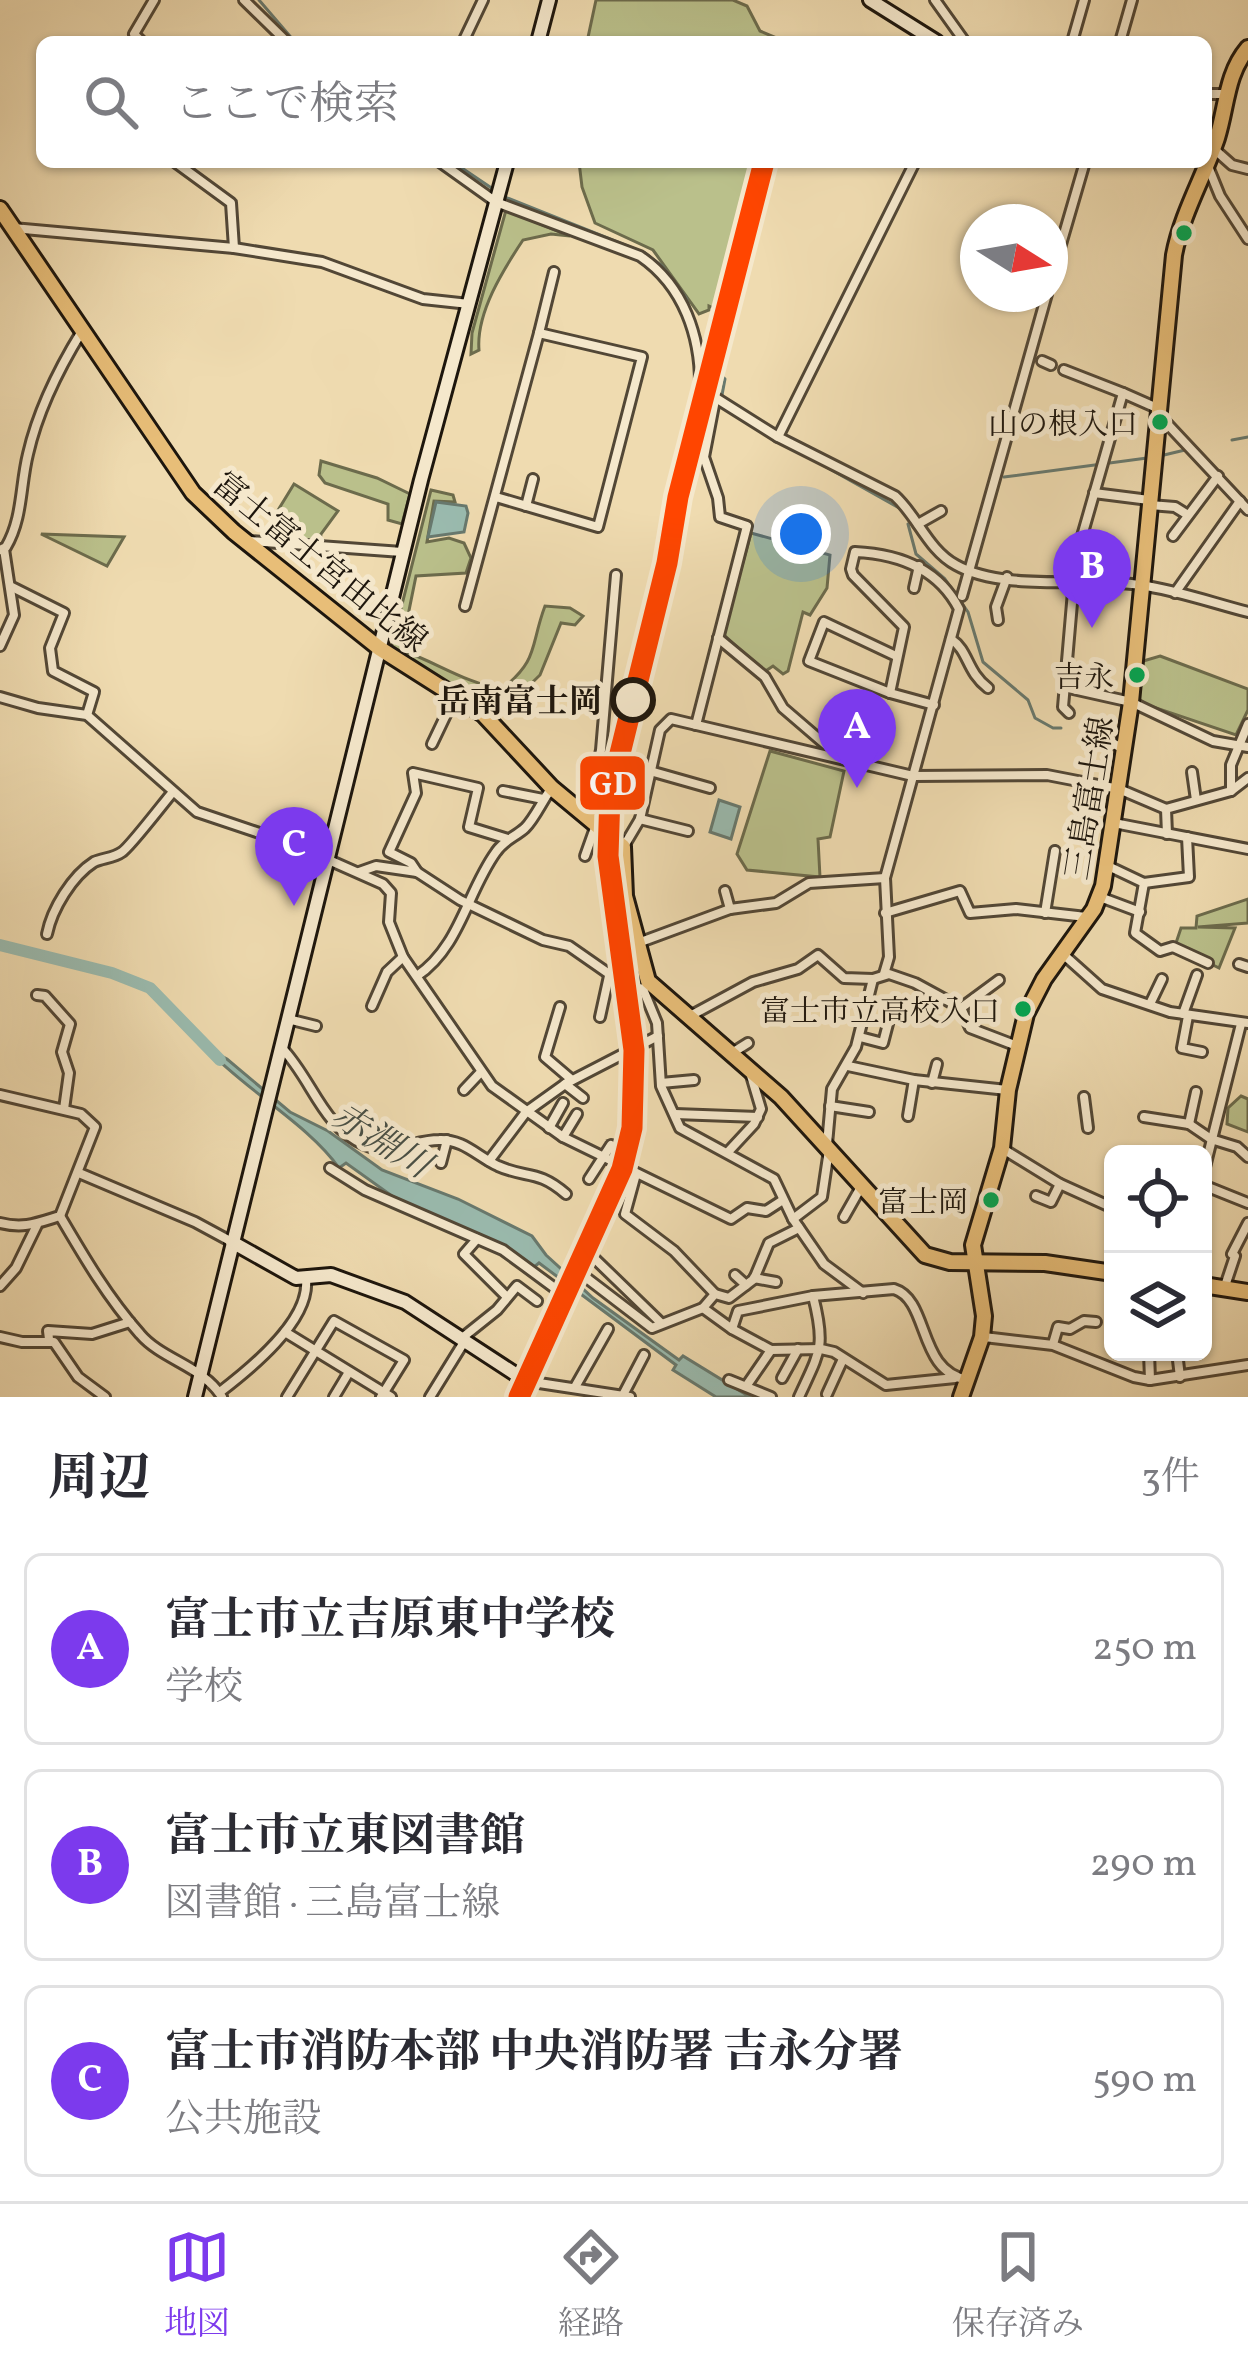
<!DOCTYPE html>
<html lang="ja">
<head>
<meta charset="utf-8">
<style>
  :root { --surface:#fff; --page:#f7f7f7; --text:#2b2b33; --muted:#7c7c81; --line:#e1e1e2; --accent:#7c3aed }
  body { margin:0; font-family:Vollkorn,"Noto Serif JP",serif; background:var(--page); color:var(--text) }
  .controls { position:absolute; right:36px; bottom:36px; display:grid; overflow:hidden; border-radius:18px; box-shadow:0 3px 9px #0004 }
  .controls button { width:108px; height:108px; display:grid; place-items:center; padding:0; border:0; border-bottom:3px solid var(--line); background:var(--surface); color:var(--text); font:60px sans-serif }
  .compass { position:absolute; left:960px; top:204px; width:108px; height:108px; border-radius:50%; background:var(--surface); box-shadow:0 3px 9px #0004; rotate:101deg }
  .you { position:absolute; left:801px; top:534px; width:42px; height:42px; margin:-30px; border:9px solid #fff; border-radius:50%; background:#1a73e8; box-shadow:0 0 0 18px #1a73e833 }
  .badge { display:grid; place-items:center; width:78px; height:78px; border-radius:50%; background:var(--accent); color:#fff; font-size:39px; font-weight:700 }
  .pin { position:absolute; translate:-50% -99px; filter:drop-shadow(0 3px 6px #0008) }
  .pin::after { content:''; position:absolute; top:63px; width:42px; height:36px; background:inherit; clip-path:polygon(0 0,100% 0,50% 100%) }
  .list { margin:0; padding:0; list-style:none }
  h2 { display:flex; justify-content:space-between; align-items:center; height:156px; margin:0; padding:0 48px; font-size:51px }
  h2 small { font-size:39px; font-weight:400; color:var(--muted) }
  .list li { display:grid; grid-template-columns:78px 1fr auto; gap:36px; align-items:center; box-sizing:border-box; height:192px; margin:0 24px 24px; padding:0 24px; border:3px solid var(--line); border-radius:18px }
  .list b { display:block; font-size:45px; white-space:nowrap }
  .list p { margin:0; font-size:39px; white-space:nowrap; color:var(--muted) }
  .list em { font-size:39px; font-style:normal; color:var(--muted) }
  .icon { flex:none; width:66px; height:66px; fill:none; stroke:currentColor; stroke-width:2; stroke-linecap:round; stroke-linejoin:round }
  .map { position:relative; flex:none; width:1248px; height:1397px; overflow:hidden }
  .search { position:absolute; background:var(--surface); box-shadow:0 3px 9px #0004; left:36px; right:36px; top:36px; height:132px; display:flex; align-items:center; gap:30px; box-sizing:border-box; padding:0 42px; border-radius:18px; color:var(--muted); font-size:45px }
  .sheet { height:804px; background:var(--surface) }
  nav { display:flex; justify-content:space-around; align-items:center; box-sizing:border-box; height:168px; border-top:3px solid var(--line); background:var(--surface); font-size:33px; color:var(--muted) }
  nav a { display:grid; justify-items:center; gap:6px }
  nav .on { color:var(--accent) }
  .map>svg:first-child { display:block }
  .green { fill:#bac08b; stroke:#6c6b4c; stroke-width:3 }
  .water { fill:#9abbaf; stroke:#68796e; stroke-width:3 }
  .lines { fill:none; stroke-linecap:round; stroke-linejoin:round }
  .stream { stroke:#68796e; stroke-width:3 }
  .river { stroke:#9abbaf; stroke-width:12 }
  .street-casing { stroke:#524736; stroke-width:14 }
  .secondary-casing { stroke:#1d160d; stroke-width:18 }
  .primary-casing { stroke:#1d160d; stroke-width:20 }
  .street { stroke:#f5e8cc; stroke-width:8 }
  .secondary { stroke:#f5e8cc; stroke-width:12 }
  .primary { stroke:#e8be78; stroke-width:14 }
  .rail-1-casing { stroke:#f5e8cc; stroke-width:30 }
  .rail-1 { stroke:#ff4500; stroke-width:21 }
  .bus-dot { fill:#00a651; stroke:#f5e8cc; stroke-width:4.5 }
  .stop-dot { fill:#f5e8cc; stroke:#1d160d; stroke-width:6 }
  .labels { text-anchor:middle; stroke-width:10; stroke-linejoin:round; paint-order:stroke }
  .bus-label { font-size:30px; fill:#1d160d; stroke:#f5e8cc; text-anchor:end }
  .street-label { font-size:33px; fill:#1d160d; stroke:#f5e8cc }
  .stop-label { font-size:33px; font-weight:bold; fill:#1d160d; stroke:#f5e8cc; text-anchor:end }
  .water-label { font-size:36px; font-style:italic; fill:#495046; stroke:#f5e8cc }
  .line-badge { stroke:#f5e8cc; stroke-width:4.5 }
  .badge-label { font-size:33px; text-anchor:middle; font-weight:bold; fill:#fff }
</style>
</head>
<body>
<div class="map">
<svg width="1248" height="1397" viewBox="0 0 1248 1397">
  <rect width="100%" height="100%" fill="#efdbb0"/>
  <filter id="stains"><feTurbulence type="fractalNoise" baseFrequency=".00167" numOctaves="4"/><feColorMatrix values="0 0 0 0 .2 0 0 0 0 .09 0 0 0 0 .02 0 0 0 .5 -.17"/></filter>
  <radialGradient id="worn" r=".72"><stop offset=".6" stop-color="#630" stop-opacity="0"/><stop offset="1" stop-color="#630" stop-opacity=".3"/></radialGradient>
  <g class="green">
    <path d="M 596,0 L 733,0 L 747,6 L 760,31 L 786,42 L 587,42 Z"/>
    <path d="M 579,162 L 755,162 L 720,311 L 709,306 L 709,310 L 699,314 L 653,250 L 595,223 L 582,187 Z"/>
    <path d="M 506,210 L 570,236 L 551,234 L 523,240 C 503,270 476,313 479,350 L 471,354 L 472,333 Z"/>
    <path d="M 321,461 L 377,478 L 410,494 L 402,524 L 388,520 L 388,504 L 325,483 L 319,475 Z"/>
    <path d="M 294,484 L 338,511 L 321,534 L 320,542 L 261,538 Z"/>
    <path d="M 431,490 L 453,495 L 455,502 L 434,501 L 427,542 L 449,538 L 464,543 L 471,558 L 466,573 L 416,576 L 401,650 C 436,662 465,683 502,689 C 539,660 530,646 545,606 L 570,608 L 583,616 L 575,625 L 561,623 L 540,675 L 498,716 L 391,648 Z"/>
    <path d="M 751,533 L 830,555 L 827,588 L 810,615 L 803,612 L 788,671 L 783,674 L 773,666 L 764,672 L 723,634 Z"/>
    <path d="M 41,534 L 124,537 L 107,566 Z"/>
    <path d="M 1160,656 L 1248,689 L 1248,710 L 1236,735 L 1147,705 L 1136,697 L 1140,662 Z"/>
    <path d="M 770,751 L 844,771 L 830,837 L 818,839 L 820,877 L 747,870 L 737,854 Z"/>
    <path d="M 1248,899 L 1248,923 L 1198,927 L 1235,928 L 1219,968 L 1175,946 L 1181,928 L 1196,928 L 1197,916 Z"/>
    <path d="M 1241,1096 L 1248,1099 L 1248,1132 L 1227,1124 L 1228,1108 Z"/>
  </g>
  <g class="water">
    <path d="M 436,502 L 466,506 L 468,513 L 464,532 L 428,537 Z"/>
    <path d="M 719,800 L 740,807 L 731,839 L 710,832 Z"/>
    <path d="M 206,1048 L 227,1059 L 290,1112 L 328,1131 L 382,1170 L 458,1199 L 532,1236 L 546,1255 L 593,1298 L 679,1360 L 683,1356 L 750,1397 L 716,1397 L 673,1370 L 676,1365 L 539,1263 L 534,1267 L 519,1256 L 392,1196 L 346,1163 L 339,1168 C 308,1124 245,1090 206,1048 Z"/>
  </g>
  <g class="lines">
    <g class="stream">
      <path d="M 259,0 L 295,42"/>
      <path d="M 453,162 L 493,189"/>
      <path d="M 500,195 L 645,253 L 662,266 L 686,298 L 710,368"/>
      <path d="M 720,375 L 725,379 L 722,395"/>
      <path d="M 733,414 L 748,422"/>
      <path d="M 1232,440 L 1248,437"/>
      <path d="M 803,454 L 901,509"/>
      <path d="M 1164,455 L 1185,450"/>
      <path d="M 1004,477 L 1147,458"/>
      <path d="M 908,524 L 916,554 L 945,579 L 968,612 L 983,662 L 1028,700 L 1035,718 L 1053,728 L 1061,728"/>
    </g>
    <path class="river" d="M 0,945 L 112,973 L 150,988 L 220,1060"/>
    <g class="street-casing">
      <g id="street">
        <path d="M 244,0 L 287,42"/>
        <path d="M 935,0 L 965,42"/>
        <path d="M 142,42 L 134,34 L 154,0"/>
        <path d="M 463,42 L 483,0"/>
        <path d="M 1072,42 L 1084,0"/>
        <path d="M 1120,42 L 1132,0"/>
        <path d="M 1206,94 L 1225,94"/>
        <path d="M 1214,149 L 1232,165 L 1248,169"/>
        <path d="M 175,162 L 231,203 L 234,248"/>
        <path d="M 440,162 L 496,202 L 640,256 C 684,286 701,337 700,388 L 778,437 L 895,496 C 918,517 928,550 956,565 C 1004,592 1087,577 1140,585 C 1176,590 1213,603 1248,612"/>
        <path d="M 1207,164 L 1220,196 L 1248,239"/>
        <path d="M 13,228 L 234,248 L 322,262 L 423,299 L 469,304"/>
        <path d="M 1050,282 L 1085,162"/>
        <path d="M 539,333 L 554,272"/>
        <path d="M 1042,361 L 1051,365"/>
        <path d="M 1064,370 L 1123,393"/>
        <path d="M 1159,415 L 1248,510"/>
        <path d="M 778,437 L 915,162"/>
        <path d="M 1094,493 L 1149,500"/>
        <path d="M 1150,505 L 1175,507 L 1188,515"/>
        <path d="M 526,506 L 533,479"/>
        <path d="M 918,524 L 941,511"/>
        <path d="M 1173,536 L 1218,476"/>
        <path d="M 250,541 L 402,552"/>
        <path d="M 0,550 L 6,547 C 23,518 20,486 28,454 C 38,410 58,370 82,331"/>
        <path d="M 12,587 L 64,613 L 50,648 L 53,671 L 94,692 L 87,715"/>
        <path d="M 914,588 L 919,566"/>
        <path d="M 1175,593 L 1240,501"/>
        <path d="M 962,596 L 1047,294"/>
        <path d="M 465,606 L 539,333 L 642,357 L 598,527 L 496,497"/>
        <path d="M 998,620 L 996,607 L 1007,577"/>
        <path d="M 718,638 L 765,677 L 783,708 L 840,757"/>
        <path d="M 951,639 C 969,651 966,671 988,688"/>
        <path d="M 0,646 L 14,615 L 4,549"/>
        <path d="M 896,656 L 824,622 L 809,661 L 890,693 L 934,705"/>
        <path d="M 1064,687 L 1131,702 L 1213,741 L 1248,747"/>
        <path d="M 0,697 L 38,708 L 87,715 L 197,812 L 295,845 L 383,884 L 391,893 L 389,922 L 403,957 L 492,1086 L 563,1137 L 731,1219 L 747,1208 L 766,1211 L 783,1200"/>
        <path d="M 1069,713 L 1063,707 L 1076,557 L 1123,393 L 1157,408"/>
        <path d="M 696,725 L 747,526 L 720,517 L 718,498 L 704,457 L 715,400"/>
        <path d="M 1104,738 L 1123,749"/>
        <path d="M 432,744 L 454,698"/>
        <path d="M 650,771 L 710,788"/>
        <path d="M 1192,772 L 1196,800"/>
        <path d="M 503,791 L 543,799"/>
        <path d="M 1231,791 L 1231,765 L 1248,724"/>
        <path d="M 587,817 L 601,750 L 616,575"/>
        <path d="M 640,819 L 688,831"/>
        <path d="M 1114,823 L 1248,849"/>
        <path d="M 1167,834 L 1166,809 L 1231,791 L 1248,778"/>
        <path d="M 624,846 L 640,819 L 660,730 L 671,719 L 913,776 L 1047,775 L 1119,789 L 1166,809"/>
        <path d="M 585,856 L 596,825"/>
        <path d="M 1106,865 L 1144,883 L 1135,933 L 1160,951 L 1173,947 L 1208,963"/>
        <path d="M 359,872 L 376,866 L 417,872 L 460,900 L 543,940 L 569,946 L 625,985 L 643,989"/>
        <path d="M 417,872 L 411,863 L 389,852 L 416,793 L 413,773 L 478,788 L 469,827 L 508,839"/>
        <path d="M 1144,883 L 1189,877 L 1187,837"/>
        <path d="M 725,891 L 730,909"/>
        <path d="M 1100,897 L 1140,912"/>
        <path d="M 885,913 L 960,891 L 970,913 L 1016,909 L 1086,917"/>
        <path d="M 1045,913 L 1055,851"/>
        <path d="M 47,934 C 52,909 72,876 94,862 C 103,858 114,858 122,852 C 129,848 162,805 172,793"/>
        <path d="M 638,943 L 730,909 L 776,903 L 809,883 L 885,878"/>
        <path d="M 1064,955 L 1102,989 L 1170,1012 L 1248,1023"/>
        <path d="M 1239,964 L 1248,967"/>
        <path d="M 884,974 L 889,957 L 885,878 L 959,609 C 938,568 899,554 855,552 L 851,569 L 853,575 L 904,627 L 890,693"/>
        <path d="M 417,976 C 460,947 467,892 496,852 C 504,840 515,837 525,828 C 535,818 542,801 551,789"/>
        <path d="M 650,982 L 643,989 L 657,1023 L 661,1086 L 680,1128 L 774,1179 L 793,1219 L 824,1264 L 863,1293"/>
        <path d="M 37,995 L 45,996 L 70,1024 L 62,1052 L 69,1073 L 64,1109"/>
        <path d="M 1150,1004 L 1162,979"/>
        <path d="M 372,1006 L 387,972 L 403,957"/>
        <path d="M 560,1007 L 545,1057 L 572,1080"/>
        <path d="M 961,1008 L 999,980"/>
        <path d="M 1183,1014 L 1197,975"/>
        <path d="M 690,1016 L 753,982 L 798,969 L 818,955 L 844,978 L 873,979 L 889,974 L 915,983 L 961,1008 L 970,1028 L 1017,1046"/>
        <path d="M 1188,1016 L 1182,1048 L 1202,1052"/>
        <path d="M 600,1017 L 609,976"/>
        <path d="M 288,1019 L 316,1026"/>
        <path d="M 860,1037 L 883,1043 L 889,1020"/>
        <path d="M 281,1047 C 313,1080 321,1126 365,1145 C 388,1156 415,1140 439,1140 C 463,1139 477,1156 498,1166 C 527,1179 537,1169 566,1194"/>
        <path d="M 732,1053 L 748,1043"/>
        <path d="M 848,1066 L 914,1080 L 1007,1090"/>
        <path d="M 661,1083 L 694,1080"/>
        <path d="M 932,1083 L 937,1064"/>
        <path d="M 464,1090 L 480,1073"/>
        <path d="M 0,1095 L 81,1114 L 95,1127 L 60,1216 C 37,1223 24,1229 0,1223"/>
        <path d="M 1084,1097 L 1088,1128"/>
        <path d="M 583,1098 L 565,1084 L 658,1036"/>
        <path d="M 830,1106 L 869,1112"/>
        <path d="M 675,1114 L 758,1117"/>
        <path d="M 908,1116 L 914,1080"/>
        <path d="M 1144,1117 L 1189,1124 L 1211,1139 L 1237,1147 L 1248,1157"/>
        <path d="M 1189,1124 L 1196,1092"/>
        <path d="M 549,1128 L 563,1103"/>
        <path d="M 563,1137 L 577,1114"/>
        <path d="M 827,1144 L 832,1089 L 856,1047 L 873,979"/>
        <path d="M 1003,1149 L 1060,1184 L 1113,1208"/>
        <path d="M 728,1152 L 754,1124 L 761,1109 L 750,1072"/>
        <path d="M 489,1161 L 526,1112 L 568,1082"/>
        <path d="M 441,1163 L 447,1140"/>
        <path d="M 330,1168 L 365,1190 L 503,1250 L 560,1292 L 521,1378"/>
        <path d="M 79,1173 L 195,1222 L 232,1242"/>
        <path d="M 636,1174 L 625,1214 L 674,1251 L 715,1294"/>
        <path d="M 1203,1175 L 1241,1024"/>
        <path d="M 589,1179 L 611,1145"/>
        <path d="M 1203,1185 L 1248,1203"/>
        <path d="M 1036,1196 L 1051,1202 L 1060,1184"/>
        <path d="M 60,1216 C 84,1257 108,1298 140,1334 C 162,1360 203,1366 222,1397"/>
        <path d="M 844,1217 L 861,1187"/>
        <path d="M 793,1219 L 822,1197 L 829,1150"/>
        <path d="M 477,1239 L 464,1254 L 507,1297"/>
        <path d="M 595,1259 L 661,1323"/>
        <path d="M 735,1275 L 746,1285"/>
        <path d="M 584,1276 L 652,1328 L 703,1308 L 715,1294 L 729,1298 L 754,1279 L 769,1243 L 799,1228"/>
        <path d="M 754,1278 L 776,1282"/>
        <path d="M 0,1286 L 16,1268 L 37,1225"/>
        <path d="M 1225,1286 L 1235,1256 L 1232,1254 L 1248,1223"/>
        <path d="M 703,1308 L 732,1329 L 738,1311 L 813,1296 L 894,1289 C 930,1300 917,1372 968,1380"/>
        <path d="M 732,1329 L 771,1350 L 821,1349 L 834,1352 L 886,1385 L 955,1378"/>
        <path d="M 285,1332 L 391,1397"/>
        <path d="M 0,1337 L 22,1342 L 54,1342 L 78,1377 L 105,1397"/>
        <path d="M 984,1337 L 1053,1345 L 1134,1377 L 1150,1380 L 1248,1365"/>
        <path d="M 462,1338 L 497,1310 L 517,1286 L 537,1301"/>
        <path d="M 49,1339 L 48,1331 L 92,1334 L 130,1322"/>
        <path d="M 1053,1344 L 1058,1327 L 1070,1329 L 1084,1321 L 1096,1322"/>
        <path d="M 1149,1352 L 1150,1380"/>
        <path d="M 1177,1352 L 1180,1377"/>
        <path d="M 782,1378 L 798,1349"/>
        <path d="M 729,1380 L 771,1397"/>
        <path d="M 526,1381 L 630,1397"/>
        <path d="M 747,1385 L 771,1350"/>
        <path d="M 575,1387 L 608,1329"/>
        <path d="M 220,1392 C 250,1369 310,1321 306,1280"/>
        <path d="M 827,1394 L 843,1359"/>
        <path d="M 623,1395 L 644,1355"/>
        <path d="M 287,1397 L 334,1321 L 404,1360 L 381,1397"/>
        <path d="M 334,1397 L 349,1372"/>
        <path d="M 430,1397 L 464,1342"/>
        <path d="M 799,1397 C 820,1351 826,1347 813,1296"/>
      </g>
    </g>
    <g class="secondary-casing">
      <g id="secondary">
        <path d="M 870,0 L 937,42"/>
        <path d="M 538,42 L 549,0"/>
        <path d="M 232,1242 L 296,1278 L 331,1275 L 405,1302 L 526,1381"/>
        <path d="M 195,1397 L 421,480 L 507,162"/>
      </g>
    </g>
    <g class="primary-casing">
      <g id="primary">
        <path d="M 0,209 L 193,493 L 234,532 L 379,648 L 483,714 L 552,788 L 623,847 L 625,896 L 648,981 L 781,1097 L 925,1255 L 950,1262 L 1045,1263 L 1113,1273"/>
        <path d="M 1203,1285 L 1248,1292"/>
        <path d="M 961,1397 L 982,1337 L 984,1316 L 973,1245 L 1002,1148 L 1008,1090 L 1026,1014 L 1044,979 L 1094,909 L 1103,886 L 1131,702 L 1174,255 C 1182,213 1204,177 1217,138 C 1227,106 1226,74 1248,48"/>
      </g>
    </g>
    <use href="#street" class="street"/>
    <use href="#secondary" class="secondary"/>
    <use href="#primary" class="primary"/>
    <g class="rail-1-casing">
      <path id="rail-1" d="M 519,1397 L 622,1169 L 632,1128 L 634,1050 L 608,856 L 610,794 L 667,563 L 678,497 L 764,162"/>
    </g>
    <use href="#rail-1" class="rail-1"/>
  </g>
  <g class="bus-dot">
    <circle cx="1184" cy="233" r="10"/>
    <circle cx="1160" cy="422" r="10"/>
    <circle cx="1137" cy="675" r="10"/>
    <circle cx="1023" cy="1009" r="10"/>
    <circle cx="991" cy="1200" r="10"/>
  </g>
  <circle class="stop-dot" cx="633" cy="700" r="20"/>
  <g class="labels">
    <g class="bus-label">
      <text x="1138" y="434">山の根入口</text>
      <text x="1114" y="687">吉永</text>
      <text x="1000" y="1021">富士市立高校入口</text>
      <text x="968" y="1212">富士岡</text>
    </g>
    <g class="street-label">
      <text transform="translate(321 561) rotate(39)" y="12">富士富士宮由比線</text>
      <text transform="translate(1088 798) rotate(-81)" y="12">三島富士線</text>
    </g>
    <g class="stop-label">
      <text x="602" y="712">岳南富士岡</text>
    </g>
    <g class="water-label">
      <text transform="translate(382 1139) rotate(32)" y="13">赤淵川</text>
    </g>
  </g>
  <rect class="line-badge" x="578" y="754" width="69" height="58" rx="12" fill="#ff4500"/>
  <g class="badge-label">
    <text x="613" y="795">GD</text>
  </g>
  <rect width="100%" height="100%" filter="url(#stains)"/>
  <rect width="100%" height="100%" fill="url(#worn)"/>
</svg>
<div class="controls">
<button><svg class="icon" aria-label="locate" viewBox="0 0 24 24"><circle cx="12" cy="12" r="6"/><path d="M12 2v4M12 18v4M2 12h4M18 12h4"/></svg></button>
<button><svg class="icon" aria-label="layers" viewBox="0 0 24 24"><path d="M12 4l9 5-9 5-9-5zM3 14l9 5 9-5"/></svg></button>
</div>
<svg class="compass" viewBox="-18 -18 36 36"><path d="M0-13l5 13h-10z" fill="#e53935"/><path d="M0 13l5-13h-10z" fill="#7c7c81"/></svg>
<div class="you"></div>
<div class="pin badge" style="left:857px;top:788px">A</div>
<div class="pin badge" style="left:1092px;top:628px">B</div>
<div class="pin badge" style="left:294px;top:906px">C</div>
<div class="search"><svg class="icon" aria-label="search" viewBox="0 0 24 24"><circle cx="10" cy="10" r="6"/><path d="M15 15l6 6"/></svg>ここで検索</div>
</div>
<section class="sheet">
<h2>周辺<small>3件</small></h2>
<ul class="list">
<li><span class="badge">A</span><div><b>富士市立吉原東中学校</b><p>学校</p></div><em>250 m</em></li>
<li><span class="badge">B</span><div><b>富士市立東図書館</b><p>図書館 · 三島富士線</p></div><em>290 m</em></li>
<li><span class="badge">C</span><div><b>富士市消防本部 中央消防署 吉永分署</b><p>公共施設</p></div><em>590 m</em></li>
</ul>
</section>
<nav>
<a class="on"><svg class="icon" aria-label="map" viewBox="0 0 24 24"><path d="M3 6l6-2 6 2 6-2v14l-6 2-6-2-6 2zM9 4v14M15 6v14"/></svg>地図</a>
<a><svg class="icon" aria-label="directions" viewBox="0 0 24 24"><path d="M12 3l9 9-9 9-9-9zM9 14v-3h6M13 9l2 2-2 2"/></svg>経路</a>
<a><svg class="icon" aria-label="saved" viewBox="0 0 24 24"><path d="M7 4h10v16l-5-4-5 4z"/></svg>保存済み</a>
</nav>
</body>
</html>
